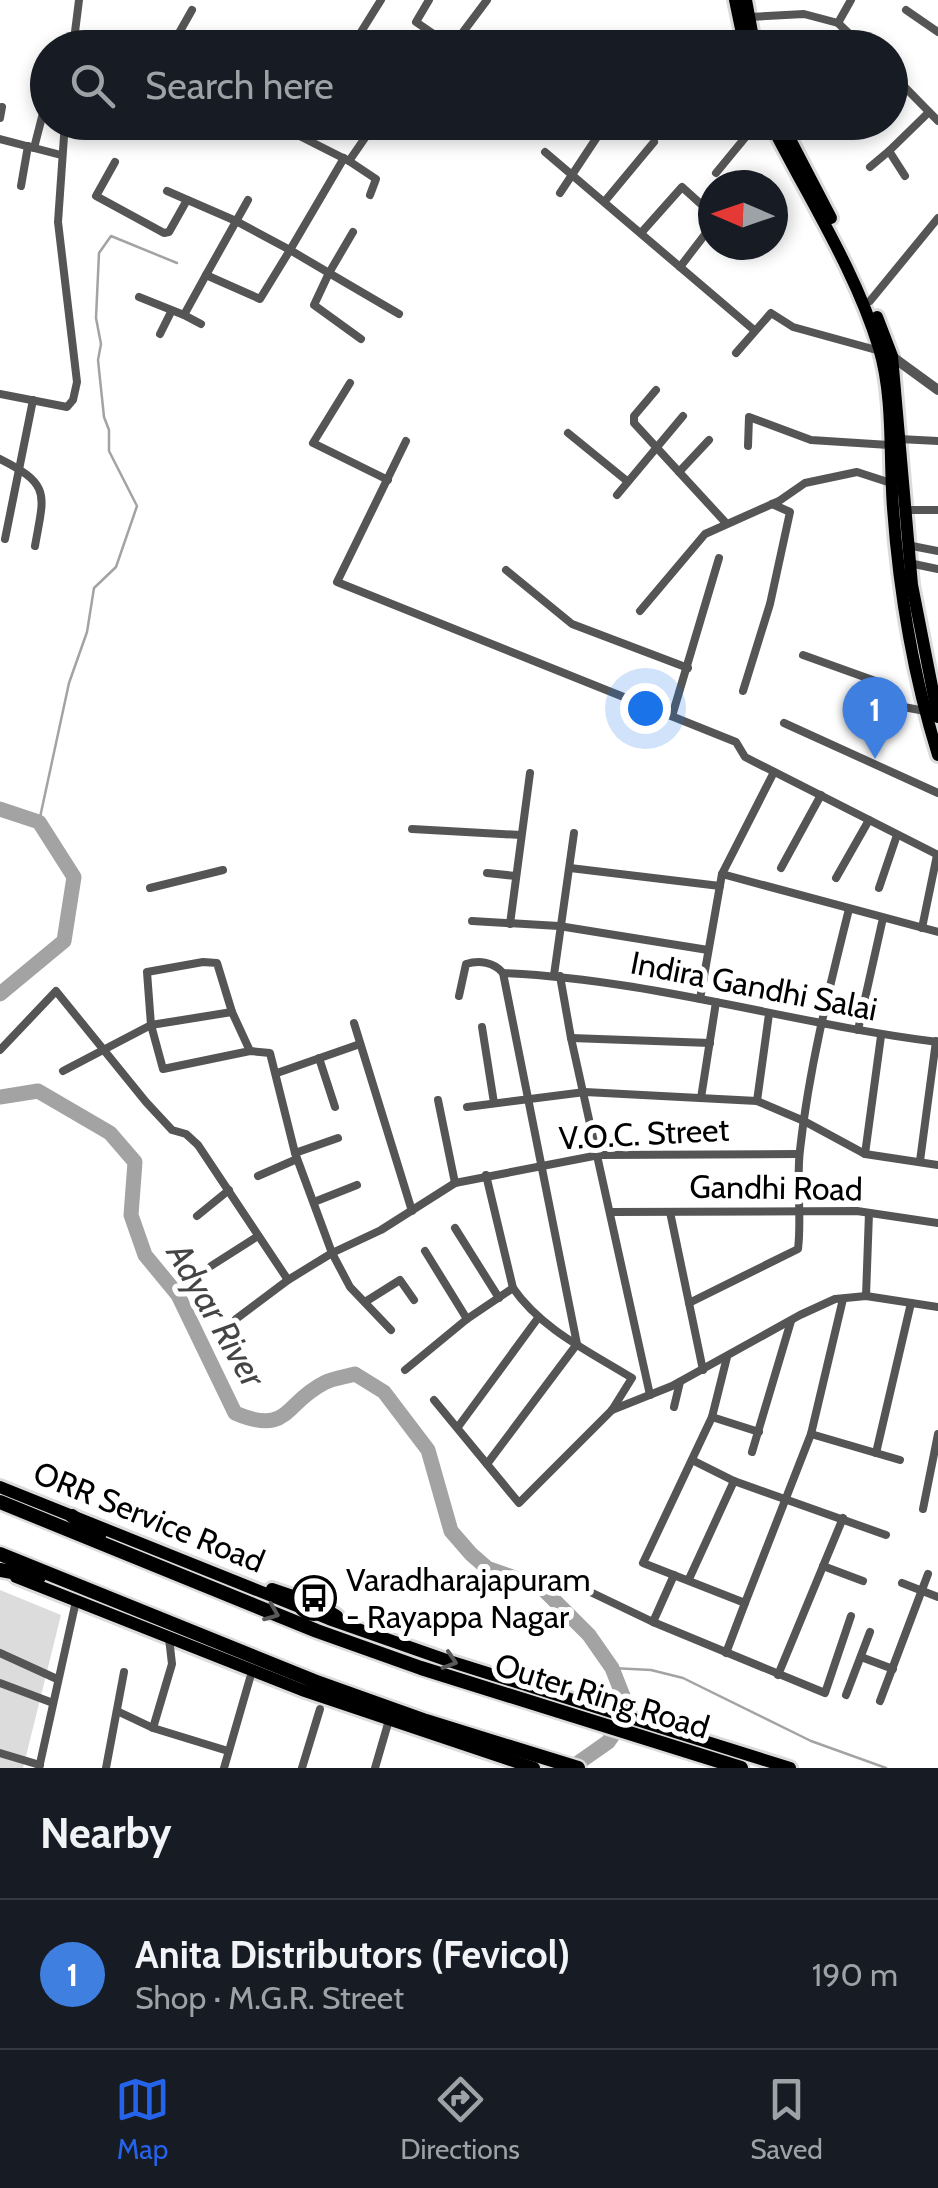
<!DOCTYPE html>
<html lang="en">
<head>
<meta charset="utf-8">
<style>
  :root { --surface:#171b24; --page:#20242c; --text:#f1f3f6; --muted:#9ea1a6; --line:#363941; --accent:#2563eb }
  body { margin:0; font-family:Cabin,sans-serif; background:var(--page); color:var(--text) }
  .compass { position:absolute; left:698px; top:170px; width:90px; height:90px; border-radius:50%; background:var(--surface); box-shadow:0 5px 15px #0003; rotate:272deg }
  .you { position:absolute; left:645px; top:708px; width:35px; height:35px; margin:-25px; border:8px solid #fff; border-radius:50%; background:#1a73e8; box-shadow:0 0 0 15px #1a73e833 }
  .badge { display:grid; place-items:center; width:65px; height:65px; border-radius:50%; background:var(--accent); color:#fff; font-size:32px; font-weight:700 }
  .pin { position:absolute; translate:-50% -82px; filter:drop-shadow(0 2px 5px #0008) }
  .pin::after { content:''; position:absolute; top:52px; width:35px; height:30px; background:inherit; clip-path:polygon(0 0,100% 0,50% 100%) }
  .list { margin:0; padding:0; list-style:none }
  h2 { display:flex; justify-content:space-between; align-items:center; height:130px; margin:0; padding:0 40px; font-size:42px }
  h2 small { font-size:32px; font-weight:400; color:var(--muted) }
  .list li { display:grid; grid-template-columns:65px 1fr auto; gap:30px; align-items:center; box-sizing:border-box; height:150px; padding:0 40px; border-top:2px solid var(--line) }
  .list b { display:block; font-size:38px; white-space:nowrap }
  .list p { margin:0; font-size:32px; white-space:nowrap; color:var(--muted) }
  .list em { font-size:32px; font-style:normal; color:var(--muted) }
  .icon { flex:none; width:55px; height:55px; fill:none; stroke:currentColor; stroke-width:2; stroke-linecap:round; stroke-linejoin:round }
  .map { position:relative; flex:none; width:938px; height:1768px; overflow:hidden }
  .search { position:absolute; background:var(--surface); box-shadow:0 5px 15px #0003; left:30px; right:30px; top:30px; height:110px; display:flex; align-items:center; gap:25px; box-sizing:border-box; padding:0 35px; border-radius:55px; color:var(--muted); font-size:38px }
  .sheet { height:280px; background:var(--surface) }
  nav { display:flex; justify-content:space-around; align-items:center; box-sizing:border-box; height:140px; border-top:2px solid var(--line); background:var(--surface); font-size:28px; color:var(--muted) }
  nav a { display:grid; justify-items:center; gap:5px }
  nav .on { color:var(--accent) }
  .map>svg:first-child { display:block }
  .green { fill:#dcdcdc }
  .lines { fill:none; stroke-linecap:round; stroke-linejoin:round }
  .stream { stroke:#a3a3a3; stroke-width:2.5 }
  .river { stroke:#a3a3a3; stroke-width:15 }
  .primary-casing { stroke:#dbdbdb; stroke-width:18 }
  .motorway-casing { stroke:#dbdbdb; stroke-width:19 }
  .minor { stroke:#555; stroke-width:8 }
  .tertiary { stroke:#555; stroke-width:10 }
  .primary { stroke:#000; stroke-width:12 }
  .motorway { stroke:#000; stroke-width:14 }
  .oneway { stroke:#595959 }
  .labels { text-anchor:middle; stroke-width:10; stroke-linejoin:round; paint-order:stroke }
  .street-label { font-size:32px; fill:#000; stroke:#fff }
  .poi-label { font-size:32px; fill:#000; stroke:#fff; text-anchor:start }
  .water-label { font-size:35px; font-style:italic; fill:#444; stroke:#fff }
</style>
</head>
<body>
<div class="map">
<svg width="938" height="1768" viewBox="0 0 938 1768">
  <rect width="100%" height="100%" fill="#fff"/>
  <path class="green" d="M 0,1590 L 61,1615 L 23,1768 L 0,1768 Z"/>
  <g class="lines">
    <g class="stream">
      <path d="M 39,822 L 69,683 L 87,632 L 94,588 L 116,567 L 137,506 L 109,451 L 109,430 L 104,417 L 98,360 L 101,344 L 96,318 L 99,253 L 111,236 L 177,263"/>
      <path d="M 612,1668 L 651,1670 L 683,1678 L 811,1741 L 886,1768"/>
    </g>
    <g class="river">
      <path d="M 0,809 L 39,822 L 74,877 L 64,941 L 0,994"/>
      <path d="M 0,1097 L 38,1091 L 110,1133 L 135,1162 L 131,1215 L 145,1255 L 178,1295 L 235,1413 C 289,1436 284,1403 324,1383 C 333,1378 345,1377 355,1374 L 384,1392 L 428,1450 L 451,1531 L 471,1554 L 487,1568 L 541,1587 L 589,1635 L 612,1668 L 625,1701 L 621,1724 L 608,1742 L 571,1768"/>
    </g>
    <g class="primary-casing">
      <g id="primary">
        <path d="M 735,0 L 745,48"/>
        <path d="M 746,0 L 755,48"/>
        <path d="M 770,122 C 807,196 855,269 879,348 C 894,398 889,456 893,508 C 899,591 913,675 938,755"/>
        <path d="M 781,122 L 831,218"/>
        <path d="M 877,317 L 892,356 L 912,585 L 938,717"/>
        <path d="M 0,1487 L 329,1619 L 449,1661 L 790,1768"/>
        <path d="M 16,1577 L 302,1690 L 534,1768"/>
        <path d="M 272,1589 L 319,1605 L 337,1616"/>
      </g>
    </g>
    <g class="motorway-casing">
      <g id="motorway">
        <path d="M 0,1502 L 317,1631 L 421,1668 L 741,1768"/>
        <path d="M 72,1516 L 99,1536"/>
        <path d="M 0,1554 L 314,1681 L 426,1721 L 578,1768"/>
        <path d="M 0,1570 L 39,1577"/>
      </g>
    </g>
    <g class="minor">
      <path d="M 906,10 L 938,32"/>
      <path d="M 750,17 L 804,14 L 838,23 L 864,48"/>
      <path d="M 838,23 L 851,0"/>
      <path d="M 435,35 L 454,44 L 487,0"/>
      <path d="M 73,48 L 79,0"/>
      <path d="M 189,48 L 175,40 L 192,10"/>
      <path d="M 351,48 L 381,0"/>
      <path d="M 427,48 L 435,35 L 416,22 L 429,0"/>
      <path d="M 890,72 L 938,121"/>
      <path d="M 0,118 L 2,107"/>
      <path d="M 272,122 L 349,161 L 376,179 L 370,195"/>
      <path d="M 182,124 L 183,122"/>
      <path d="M 0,139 L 61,155"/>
      <path d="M 34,148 L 43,113"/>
      <path d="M 545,152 L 754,330"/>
      <path d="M 349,161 L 376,122"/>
      <path d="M 115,162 L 96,196 L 164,233 L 169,232 L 187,200"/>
      <path d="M 870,167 L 889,151"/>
      <path d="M 716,173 L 758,122"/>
      <path d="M 905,176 L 889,151 L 929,112"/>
      <path d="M 21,186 L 28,146"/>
      <path d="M 167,191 L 236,221 L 290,250 L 344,158"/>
      <path d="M 560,193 L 607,122"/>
      <path d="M 605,201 L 654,142"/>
      <path d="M 641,233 L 682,187 L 713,215"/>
      <path d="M 680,267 L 713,224"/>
      <path d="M 206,275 L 248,200"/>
      <path d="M 139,297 L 184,315 L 206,275 L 260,299 L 290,250 L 329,273 L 353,232"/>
      <path d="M 870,301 L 938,218"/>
      <path d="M 184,315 L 201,324"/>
      <path d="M 160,334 L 171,312"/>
      <path d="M 361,339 L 314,305 L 329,273 L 399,314"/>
      <path d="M 736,353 L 771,313 L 793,327 L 880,351"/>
      <path d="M 350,383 L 313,443 L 388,480"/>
      <path d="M 656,390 L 634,416 L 634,423 L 726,523"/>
      <path d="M 0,394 L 67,407 L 73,400 L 77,382 L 58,222 L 65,122"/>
      <path d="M 568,433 L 627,481"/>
      <path d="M 899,439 L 938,441"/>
      <path d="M 406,441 L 337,582 L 736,742 L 745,757 L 938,855"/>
      <path d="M 748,446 L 749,417 L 811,440 L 889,445"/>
      <path d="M 0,459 C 52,485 44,494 35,546"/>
      <path d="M 679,472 L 709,440"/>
      <path d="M 617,495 L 683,416"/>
      <path d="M 904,510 L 938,510"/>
      <path d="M 5,539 L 33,400"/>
      <path d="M 907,545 L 938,551"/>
      <path d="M 909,563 L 938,569"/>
      <path d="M 506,570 L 572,624 L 688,668"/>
      <path d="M 640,611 L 705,534 L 779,501 L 805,483 L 857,472 L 894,484"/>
      <path d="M 803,655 L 881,683 L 877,702 L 925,711"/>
      <path d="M 743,691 L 770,604 L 790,512 L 772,504"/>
      <path d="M 672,716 L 719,558"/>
      <path d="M 784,723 L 938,793"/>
      <path d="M 412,829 L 521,835"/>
      <path d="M 570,868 L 720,886"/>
      <path d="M 781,868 L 821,795"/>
      <path d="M 487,873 L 516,876"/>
      <path d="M 722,874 L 938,932"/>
      <path d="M 836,878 L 869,820"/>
      <path d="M 150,888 L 223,870"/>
      <path d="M 879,888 L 897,835"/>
      <path d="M 472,921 L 559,926 L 708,950"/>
      <path d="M 510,924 L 530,773"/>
      <path d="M 922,928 L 937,855"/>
      <path d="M 554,975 L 574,833"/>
      <path d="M 560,976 L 571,1038 L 650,1395"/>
      <path d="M 459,996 L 466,964 C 479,960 494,962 503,973 C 650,979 792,1024 938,1042"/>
      <path d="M 700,999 L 722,874 L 774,772"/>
      <path d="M 354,1023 L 412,1211"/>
      <path d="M 482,1027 L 494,1103"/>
      <path d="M 858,1030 L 883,918"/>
      <path d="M 571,1038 L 710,1043"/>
      <path d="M 0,1050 L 56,991 L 146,1102 L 172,1130 L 186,1134 L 198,1145 L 288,1280"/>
      <path d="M 250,1051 L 232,1012 L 217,963 L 203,962 L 147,972 L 151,1025 L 163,1069 L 250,1051 L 270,1053 L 295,1153 L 332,1253 L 350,1287 L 391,1330"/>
      <path d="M 319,1058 L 335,1107"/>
      <path d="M 63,1071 L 151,1025 L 232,1012"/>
      <path d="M 277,1073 L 360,1044"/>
      <path d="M 701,1098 L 716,1002"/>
      <path d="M 438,1100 L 455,1183"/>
      <path d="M 757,1101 L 769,1014"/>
      <path d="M 467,1107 L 585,1092 L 757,1101 L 804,1121 L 865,1154 L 938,1165"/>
      <path d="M 295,1153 L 338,1138"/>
      <path d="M 865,1154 L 881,1036"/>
      <path d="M 920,1161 L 936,1041"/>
      <path d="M 258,1176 L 297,1159"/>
      <path d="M 314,1202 L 357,1185"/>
      <path d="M 612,1212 L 857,1211 L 938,1223"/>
      <path d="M 670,1212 L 703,1370"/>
      <path d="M 197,1216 L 229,1190"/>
      <path d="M 455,1228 L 499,1298"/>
      <path d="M 425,1251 L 467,1319"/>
      <path d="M 211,1266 L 258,1236"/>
      <path d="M 866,1296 L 869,1213"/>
      <path d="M 365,1302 L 400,1280 L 414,1300"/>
      <path d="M 689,1303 L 798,1249 C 802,1217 796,1182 800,1150 C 809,1068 829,989 849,909"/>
      <path d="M 236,1319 L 288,1280 L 332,1253 L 381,1230 L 455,1183 L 599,1155 L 799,1154"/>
      <path d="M 727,1357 L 712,1417 L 643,1563 L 745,1603 L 811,1434 L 843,1299"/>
      <path d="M 405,1370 L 467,1319 L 513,1288"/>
      <path d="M 434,1400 L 519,1503 L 612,1410 L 632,1378 C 590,1352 541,1329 513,1288 L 486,1175"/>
      <path d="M 674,1407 L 680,1382"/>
      <path d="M 612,1410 L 672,1386 L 800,1315 L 835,1299 L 866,1296 L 938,1307"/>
      <path d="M 712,1417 L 759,1432"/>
      <path d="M 458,1427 L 538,1318"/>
      <path d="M 811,1434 L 900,1460"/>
      <path d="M 752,1452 L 791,1321"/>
      <path d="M 876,1453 L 911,1303"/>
      <path d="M 692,1460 L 734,1481 L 886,1535"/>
      <path d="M 487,1464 L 577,1344 L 503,973"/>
      <path d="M 923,1509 L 938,1434"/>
      <path d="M 823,1566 L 863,1581"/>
      <path d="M 689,1579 L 734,1481"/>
      <path d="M 572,1580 L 582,1588 L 653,1622 L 825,1693 L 851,1616"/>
      <path d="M 902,1583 L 938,1597"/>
      <path d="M 653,1622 L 674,1575"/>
      <path d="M 0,1653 L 57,1679"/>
      <path d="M 726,1653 L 745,1603"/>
      <path d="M 861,1657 L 893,1669"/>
      <path d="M 778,1675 L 843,1518"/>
      <path d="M 0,1683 L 53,1703"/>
      <path d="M 846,1695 L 870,1632"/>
      <path d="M 880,1701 L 928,1574"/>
      <path d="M 117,1711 L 153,1728 L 228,1751"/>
      <path d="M 153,1728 L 172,1664 L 169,1638"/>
      <path d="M 0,1753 L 40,1765"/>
      <path d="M 39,1768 L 76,1601"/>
      <path d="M 106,1768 L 124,1672"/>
      <path d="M 224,1768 L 250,1678"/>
      <path d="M 302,1768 L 320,1709"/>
      <path d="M 375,1768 L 389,1720"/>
    </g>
    <path class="tertiary" d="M 890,355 L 938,390"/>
    <use href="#primary" class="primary"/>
    <use href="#motorway" class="motorway"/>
  </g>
  <defs><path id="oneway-chevron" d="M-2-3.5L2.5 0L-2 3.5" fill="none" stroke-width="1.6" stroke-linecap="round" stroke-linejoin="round" transform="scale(2.5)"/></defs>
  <g class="oneway">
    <use href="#oneway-chevron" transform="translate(272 1613) rotate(22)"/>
    <use href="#oneway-chevron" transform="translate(450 1661) rotate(18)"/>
  </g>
  <defs>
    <g id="bus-ring" transform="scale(2.25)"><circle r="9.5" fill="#fff" stroke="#000" stroke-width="1.5"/><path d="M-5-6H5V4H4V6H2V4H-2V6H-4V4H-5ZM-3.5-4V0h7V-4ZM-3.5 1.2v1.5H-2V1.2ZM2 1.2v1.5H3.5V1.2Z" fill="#000"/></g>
  </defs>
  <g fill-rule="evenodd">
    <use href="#bus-ring" x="314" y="1598"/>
  </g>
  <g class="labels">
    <g class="street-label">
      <text transform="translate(754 986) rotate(11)" y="11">Indira Gandhi Salai</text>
      <text transform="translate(644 1134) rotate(-3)" y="11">V.O.C. Street</text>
      <text transform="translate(776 1188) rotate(1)" y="11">Gandhi Road</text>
      <text transform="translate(149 1517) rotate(22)" y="11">ORR Service Road</text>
      <text transform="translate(602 1696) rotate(17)" y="11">Outer Ring Road</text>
    </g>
    <g class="poi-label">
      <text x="346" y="1591">Varadharajapuram<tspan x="346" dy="37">- Rayappa Nagar</tspan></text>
    </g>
    <g class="water-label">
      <text transform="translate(216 1315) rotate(60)" y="12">Adyar River</text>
    </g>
  </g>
</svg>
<svg class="compass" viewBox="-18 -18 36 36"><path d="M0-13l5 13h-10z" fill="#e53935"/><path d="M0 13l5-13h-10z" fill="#9ea1a6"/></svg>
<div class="you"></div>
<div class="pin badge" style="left:875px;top:759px;background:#3f7fe0">1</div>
<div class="search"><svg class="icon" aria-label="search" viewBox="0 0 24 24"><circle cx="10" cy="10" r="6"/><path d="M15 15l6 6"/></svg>Search here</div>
</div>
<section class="sheet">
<h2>Nearby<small></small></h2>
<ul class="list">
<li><span class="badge" style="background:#3f7fe0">1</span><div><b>Anita Distributors (Fevicol)</b><p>Shop · M.G.R. Street</p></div><em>190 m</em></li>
</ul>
</section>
<nav>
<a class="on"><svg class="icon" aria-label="map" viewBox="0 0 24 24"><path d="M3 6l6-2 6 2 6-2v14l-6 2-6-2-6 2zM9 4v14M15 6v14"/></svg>Map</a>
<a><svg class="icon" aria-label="directions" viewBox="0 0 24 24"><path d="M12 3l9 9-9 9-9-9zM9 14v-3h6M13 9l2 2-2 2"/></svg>Directions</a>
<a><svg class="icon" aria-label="saved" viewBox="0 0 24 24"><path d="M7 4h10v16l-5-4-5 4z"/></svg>Saved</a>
</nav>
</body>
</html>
